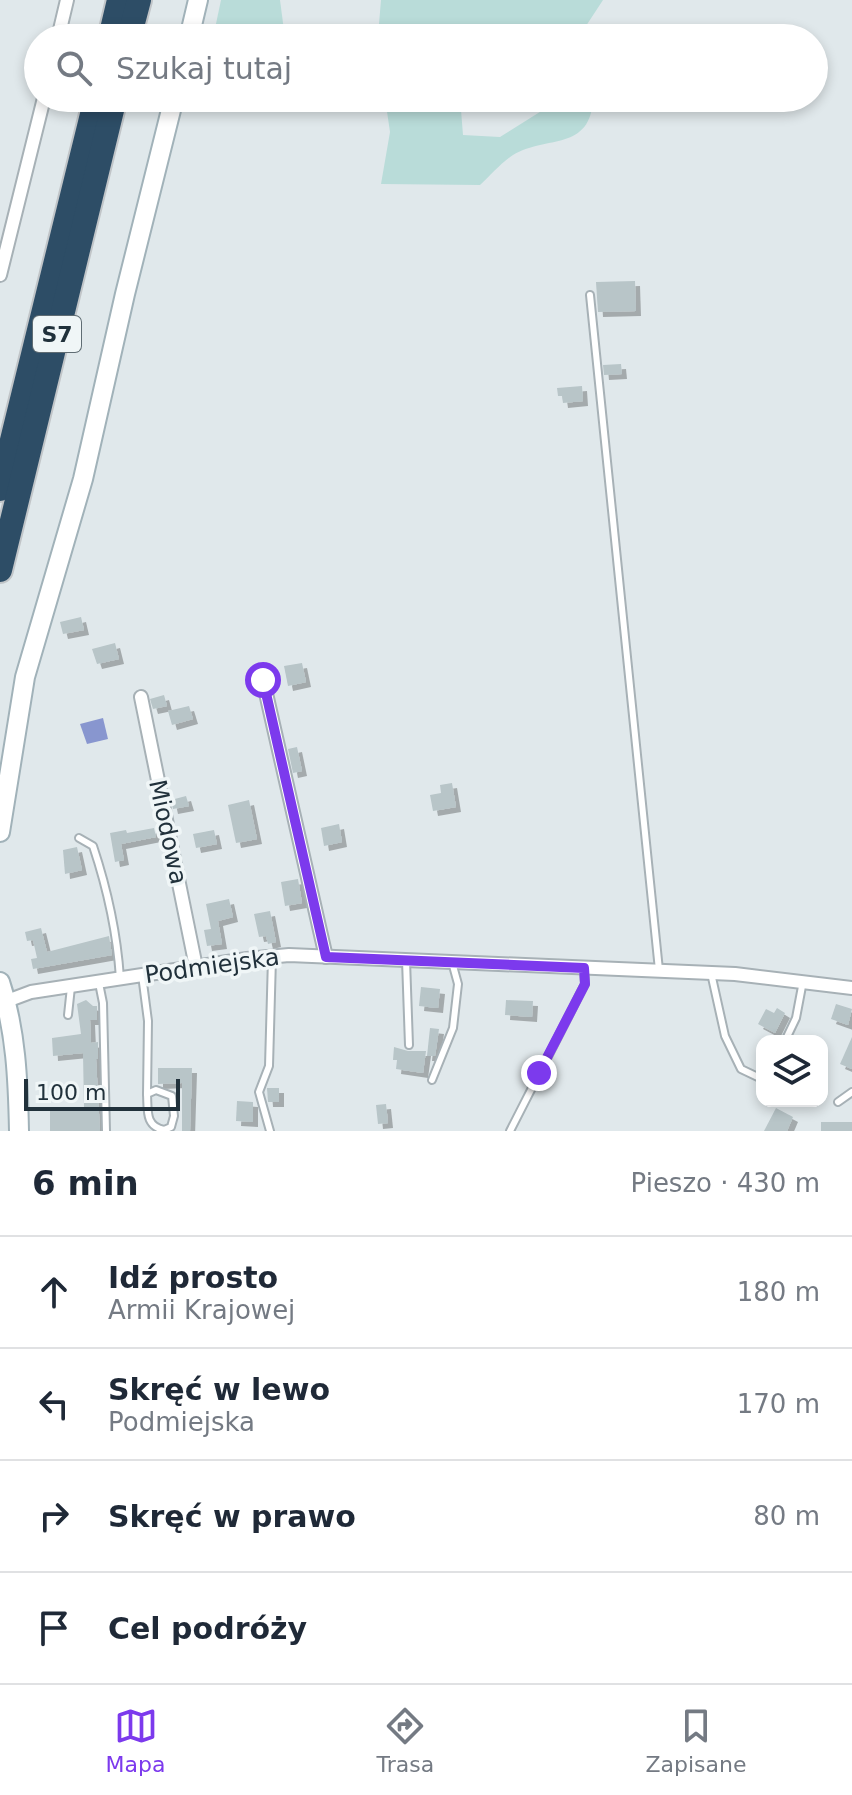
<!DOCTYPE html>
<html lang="pl">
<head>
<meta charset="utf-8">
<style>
  :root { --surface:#fff; --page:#f6f6f7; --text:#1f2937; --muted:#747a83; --line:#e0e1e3; --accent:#7c3aed }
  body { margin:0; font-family:"DejaVu Sans",sans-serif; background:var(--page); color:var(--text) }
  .controls { position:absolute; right:24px; bottom:24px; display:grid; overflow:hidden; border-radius:16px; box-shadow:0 4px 12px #0003 }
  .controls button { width:72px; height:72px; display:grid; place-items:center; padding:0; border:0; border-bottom:2px solid var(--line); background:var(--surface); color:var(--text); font:40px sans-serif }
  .scale { position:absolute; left:24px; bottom:20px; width:156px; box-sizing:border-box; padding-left:8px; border:4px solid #21313b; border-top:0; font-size:22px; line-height:28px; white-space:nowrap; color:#21313b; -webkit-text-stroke:6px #f0f6f7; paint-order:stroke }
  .stop { position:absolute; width:24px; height:24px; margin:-18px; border:6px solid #7c3aed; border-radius:50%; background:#fff }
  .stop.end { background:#7c3aed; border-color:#fff; box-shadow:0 2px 8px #0008 }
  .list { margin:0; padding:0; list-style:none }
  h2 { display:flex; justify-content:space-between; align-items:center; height:104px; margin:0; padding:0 32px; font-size:34px }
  h2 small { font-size:26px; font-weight:400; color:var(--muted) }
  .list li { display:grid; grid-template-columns:52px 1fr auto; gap:24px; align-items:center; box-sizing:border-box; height:112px; padding:0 32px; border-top:2px solid var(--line) }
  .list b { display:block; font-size:30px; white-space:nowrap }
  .list p { margin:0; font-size:26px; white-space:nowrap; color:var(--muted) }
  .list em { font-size:26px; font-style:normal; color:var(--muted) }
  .icon { flex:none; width:44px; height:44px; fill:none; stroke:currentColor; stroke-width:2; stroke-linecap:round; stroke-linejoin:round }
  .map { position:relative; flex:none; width:852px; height:1131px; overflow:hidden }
  .search { position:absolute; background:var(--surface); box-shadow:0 4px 12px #0003; left:24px; right:24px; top:24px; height:88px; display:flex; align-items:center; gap:20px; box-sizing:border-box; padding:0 28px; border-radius:44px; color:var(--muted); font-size:30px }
  .sheet { height:552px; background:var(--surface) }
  nav { display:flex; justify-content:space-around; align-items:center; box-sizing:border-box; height:112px; border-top:2px solid var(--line); background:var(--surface); font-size:22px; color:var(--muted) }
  nav a { display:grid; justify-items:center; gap:4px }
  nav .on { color:var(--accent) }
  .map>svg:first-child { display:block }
  .green { fill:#b9dcd9 }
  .water { fill:#8896cf }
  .building { fill:#b8c5c8; filter:url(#shadow) }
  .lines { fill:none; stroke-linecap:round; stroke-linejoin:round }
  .lane-casing { stroke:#a7b1b6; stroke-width:10 }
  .street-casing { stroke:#a7b1b6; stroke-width:16 }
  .secondary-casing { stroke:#a1b2b9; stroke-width:22 }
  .highway-casing { stroke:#c1c5c8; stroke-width:28 }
  .lane { stroke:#fff; stroke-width:6 }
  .street { stroke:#fff; stroke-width:12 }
  .secondary { stroke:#fff; stroke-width:18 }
  .highway { stroke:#2d4d66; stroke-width:24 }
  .route { stroke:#7c3aed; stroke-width:10 }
  .labels { text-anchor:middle; stroke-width:7; stroke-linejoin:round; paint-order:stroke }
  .shield { fill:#f0f6f7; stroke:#5f6c73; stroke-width:2 }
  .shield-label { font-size:22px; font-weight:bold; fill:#21313b }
  .street-label { font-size:24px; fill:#21313b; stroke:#f0f6f7 }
</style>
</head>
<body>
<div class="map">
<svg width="852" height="1131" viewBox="0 0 852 1131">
  <defs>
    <filter id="shadow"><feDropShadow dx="5" dy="5" stdDeviation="0" flood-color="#0004"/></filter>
  </defs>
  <rect width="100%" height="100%" fill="#e0e8eb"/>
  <g class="green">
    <path d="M 221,0 L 280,0 L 285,38 L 213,38 Z"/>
    <path d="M 381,0 L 603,0 L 584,29 L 504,29 L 494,38 L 345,38 L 378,36 Z"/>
    <path d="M 385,98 L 465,98 L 461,110 L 463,135 L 500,137 L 543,110 L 557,98 L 593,98 C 591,152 546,135 513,155 C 501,163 490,176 480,185 L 381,184 L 390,132 Z"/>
  </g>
  <path class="water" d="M 103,718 L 108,739 L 87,744 L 80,724 Z"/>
  <g class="building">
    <path d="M 635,281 L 636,311 L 598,312 L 596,282 Z"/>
    <path d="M 621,364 L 622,374 L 604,375 L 603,365 Z"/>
    <path d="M 582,386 L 583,401 L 563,403 L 562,396 L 558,396 L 557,388 Z"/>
    <path d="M 81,617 L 84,630 L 63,634 L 60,622 Z"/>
    <path d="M 115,643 L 119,659 L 97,664 L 92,649 Z"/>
    <path d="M 302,663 L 306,682 L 288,686 L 284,666 Z"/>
    <path d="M 164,695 L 167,706 L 153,709 L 150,699 Z"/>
    <path d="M 189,706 L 193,719 L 172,725 L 168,711 Z"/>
    <path d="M 297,747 L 302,771 L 293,773 L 288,749 Z"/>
    <path d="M 452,783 L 456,807 L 433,811 L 430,795 L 441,793 L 440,785 Z"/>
    <path d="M 186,796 L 189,806 L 173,809 L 171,800 Z"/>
    <path d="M 249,800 L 257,839 L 236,843 L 228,805 Z"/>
    <path d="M 339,824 L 342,842 L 324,846 L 321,828 Z"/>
    <path d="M 154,828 L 156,837 L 121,844 L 124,860 L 115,862 L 110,833 L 126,830 L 127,833 Z"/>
    <path d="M 214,830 L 217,844 L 196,848 L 193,834 Z"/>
    <path d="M 77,847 L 82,870 L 65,874 L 63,850 Z"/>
    <path d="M 298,879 L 302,903 L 285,906 L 281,882 Z"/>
    <path d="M 229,899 L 233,917 L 218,921 L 222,944 L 207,946 L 204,930 L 211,929 L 206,904 Z"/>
    <path d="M 270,911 L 276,942 L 268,944 L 266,936 L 259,937 L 254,914 Z"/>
    <path d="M 41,928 L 47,952 L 109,936 L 112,955 L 33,969 L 31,959 L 37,958 L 33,940 L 27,941 L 25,932 Z"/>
    <path d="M 421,987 L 440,989 L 438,1008 L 419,1006 Z"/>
    <path d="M 86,1000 L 93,1006 L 97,1006 L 97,1020 L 90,1020 L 91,1043 L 98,1042 L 98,1059 L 96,1059 L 100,1131 L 50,1131 L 50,1109 L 84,1108 L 83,1053 L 53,1056 L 52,1038 L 81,1034 L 77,1004 Z"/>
    <path d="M 506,1000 L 533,1001 L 532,1017 L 505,1015 Z"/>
    <path d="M 836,1004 L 852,1009 L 848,1025 L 831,1019 Z"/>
    <path d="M 777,1008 L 785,1013 L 775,1033 L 758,1024 L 766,1009 L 774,1013 Z"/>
    <path d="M 430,1028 L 439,1029 L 435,1056 L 427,1056 Z"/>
    <path d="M 852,1037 L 852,1069 L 840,1064 Z"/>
    <path d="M 394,1047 L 408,1051 L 426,1051 L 423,1073 L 396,1069 L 397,1060 L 393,1060 Z"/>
    <path d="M 158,1068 L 192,1068 L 190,1131 L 182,1131 L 182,1083 L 158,1084 Z"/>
    <path d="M 267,1088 L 279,1088 L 279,1102 L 268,1102 Z"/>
    <path d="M 237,1101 L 253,1102 L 253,1122 L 236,1121 Z"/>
    <path d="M 386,1104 L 388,1123 L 378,1124 L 376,1105 Z"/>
    <path d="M 776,1108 L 793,1117 L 787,1131 L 764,1131 Z"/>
    <rect x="821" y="1122" width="31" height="9"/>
  </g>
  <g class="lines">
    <g class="lane-casing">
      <g id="lane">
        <path d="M 590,295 L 659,970"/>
        <path d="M 79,838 L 93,846 C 107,888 117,934 120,978"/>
        <path d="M 406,960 L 409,1045"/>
        <path d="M 711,973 L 725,1036 L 741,1069 L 762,1079"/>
        <path d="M 142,975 L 148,1021 L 147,1094"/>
        <path d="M 99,983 L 103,1003 L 106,1131"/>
        <path d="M 68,1015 L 71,987"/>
        <path d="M 785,1041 L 796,1018 L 803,981"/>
        <path d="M 432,1080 L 453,1028 L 458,984 L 452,962"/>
        <path d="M 156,1090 L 172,1096 L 174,1116 L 171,1127 L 164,1130 C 145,1126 148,1111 147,1094 Z"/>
        <path d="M 838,1102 L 852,1092"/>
        <path d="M 270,1131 L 259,1092 L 269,1066 L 272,958"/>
        <path d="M 510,1131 L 585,984 L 584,969"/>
      </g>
    </g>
    <g class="street-casing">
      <g id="street">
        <path d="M 58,38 L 67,0"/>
        <path d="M 0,275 L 44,98"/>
        <path d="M 263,680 L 326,957"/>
        <path d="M 141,697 L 196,967"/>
        <path d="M 7,1001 L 31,992 L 247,959 L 289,955 L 735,974 L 852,988"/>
      </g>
    </g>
    <g class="secondary-casing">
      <g id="secondary">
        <path d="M 189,38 L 198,0"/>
        <path d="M 0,832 L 25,677 L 83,479 L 125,294 L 174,98"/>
        <path d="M 0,982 C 16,1030 18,1081 19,1131"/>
      </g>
    </g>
    <g class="highway-casing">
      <g id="highway">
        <path d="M 110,38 L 119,0"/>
        <path d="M 129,38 L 139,0"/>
        <path d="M 0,489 L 96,98"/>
        <path d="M 0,570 L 115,98"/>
      </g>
    </g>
    <use href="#lane" class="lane"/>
    <use href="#street" class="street"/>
    <use href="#secondary" class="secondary"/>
    <use href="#highway" class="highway"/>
  </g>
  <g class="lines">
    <path class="route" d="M 263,680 L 326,957 L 584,968 L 585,984 L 539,1073"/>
  </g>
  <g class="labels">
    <rect class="shield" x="33" y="316" width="48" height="36" rx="6"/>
    <g class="shield-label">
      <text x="57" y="342">S7</text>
    </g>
    <g class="street-label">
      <text transform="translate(168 832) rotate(78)" y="8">Miodowa</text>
      <text transform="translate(212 966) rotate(-8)" y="8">Podmiejska</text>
    </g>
  </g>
</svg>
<div class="controls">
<button><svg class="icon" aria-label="layers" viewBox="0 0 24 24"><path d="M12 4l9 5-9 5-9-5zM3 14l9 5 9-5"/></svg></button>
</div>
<div class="scale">100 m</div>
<div class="stop" style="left:263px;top:680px"></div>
<div class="stop end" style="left:539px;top:1073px"></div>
<div class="search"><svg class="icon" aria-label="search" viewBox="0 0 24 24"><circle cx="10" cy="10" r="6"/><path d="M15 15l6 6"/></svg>Szukaj tutaj</div>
</div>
<section class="sheet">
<h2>6 min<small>Pieszo · 430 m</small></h2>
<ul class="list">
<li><svg class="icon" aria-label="ahead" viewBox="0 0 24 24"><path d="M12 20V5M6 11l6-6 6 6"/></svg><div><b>Idź prosto</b><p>Armii Krajowej</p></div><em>180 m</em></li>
<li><svg class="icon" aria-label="left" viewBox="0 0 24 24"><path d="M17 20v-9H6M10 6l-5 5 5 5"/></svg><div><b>Skręć w lewo</b><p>Podmiejska</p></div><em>170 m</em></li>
<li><svg class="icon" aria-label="right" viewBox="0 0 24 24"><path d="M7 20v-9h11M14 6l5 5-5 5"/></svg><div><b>Skręć w prawo</b></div><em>80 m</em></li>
<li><svg class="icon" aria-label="arrive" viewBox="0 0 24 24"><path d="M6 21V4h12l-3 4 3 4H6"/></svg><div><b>Cel podróży</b></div></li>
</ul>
</section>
<nav>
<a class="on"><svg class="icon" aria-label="map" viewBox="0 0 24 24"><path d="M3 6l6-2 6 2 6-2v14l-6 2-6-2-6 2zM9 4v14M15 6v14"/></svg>Mapa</a>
<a><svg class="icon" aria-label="directions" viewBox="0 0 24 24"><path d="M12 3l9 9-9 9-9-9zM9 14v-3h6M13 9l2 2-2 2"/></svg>Trasa</a>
<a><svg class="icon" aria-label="saved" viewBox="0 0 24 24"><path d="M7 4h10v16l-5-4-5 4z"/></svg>Zapisane</a>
</nav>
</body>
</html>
